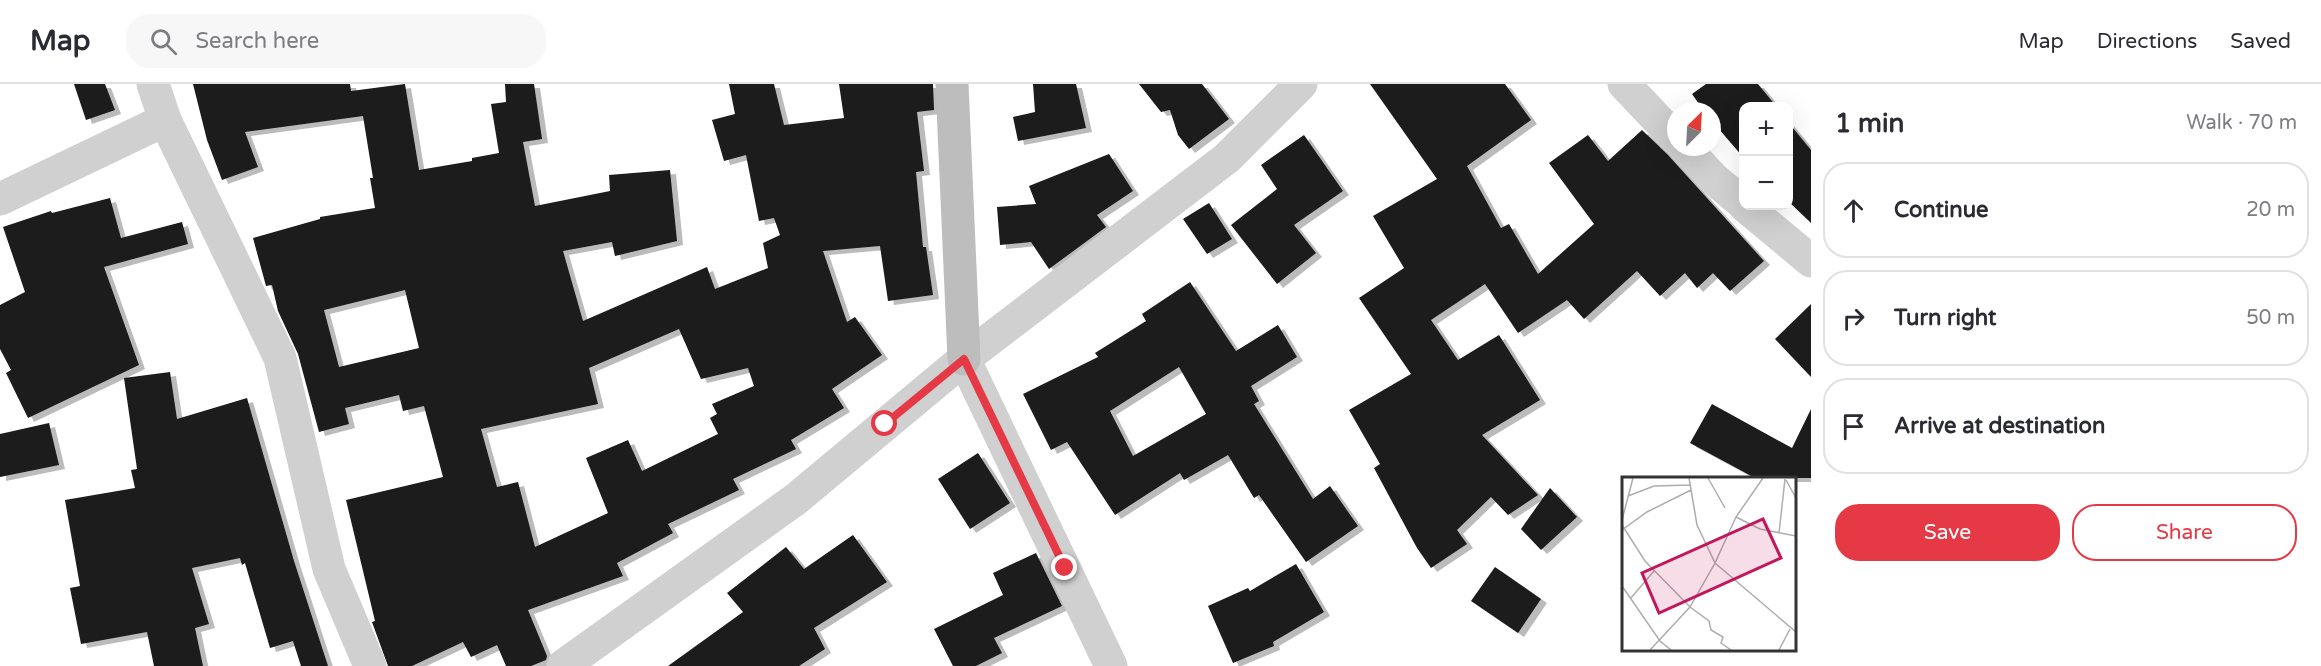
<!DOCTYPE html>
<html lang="en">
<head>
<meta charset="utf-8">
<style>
  :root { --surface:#fff; --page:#f7f7f7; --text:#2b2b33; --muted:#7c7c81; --line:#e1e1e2; --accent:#e63946 }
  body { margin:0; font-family:"Varela Round",sans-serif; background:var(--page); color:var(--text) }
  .controls { position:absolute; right:18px; top:18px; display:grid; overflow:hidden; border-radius:12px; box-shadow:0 6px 24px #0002 }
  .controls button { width:54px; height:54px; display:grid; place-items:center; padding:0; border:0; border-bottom:2px solid var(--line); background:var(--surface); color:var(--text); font:30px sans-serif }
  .compass { position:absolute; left:1667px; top:18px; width:54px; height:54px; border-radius:50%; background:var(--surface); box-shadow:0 6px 24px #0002; rotate:24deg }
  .stop { position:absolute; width:18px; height:18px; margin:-14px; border:4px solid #e63946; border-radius:50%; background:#fff }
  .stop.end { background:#e63946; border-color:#fff; box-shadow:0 2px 6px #0008 }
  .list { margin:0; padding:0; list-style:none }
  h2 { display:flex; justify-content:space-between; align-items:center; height:78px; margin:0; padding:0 24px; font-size:26px }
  h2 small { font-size:20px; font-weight:400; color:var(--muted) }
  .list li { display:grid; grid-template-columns:39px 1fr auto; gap:18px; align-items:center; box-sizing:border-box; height:96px; margin:0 12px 12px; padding:0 12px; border:2px solid var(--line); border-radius:24px }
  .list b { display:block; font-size:22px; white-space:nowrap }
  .list em { font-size:20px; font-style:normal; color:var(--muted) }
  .actions { display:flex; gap:12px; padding:18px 24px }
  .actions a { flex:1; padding:14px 0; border:2px solid var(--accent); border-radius:24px; text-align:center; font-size:21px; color:var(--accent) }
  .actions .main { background:var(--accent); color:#fff }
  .icon { flex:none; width:33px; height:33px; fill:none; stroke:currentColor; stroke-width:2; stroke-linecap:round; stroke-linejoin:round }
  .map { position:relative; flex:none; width:1811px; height:582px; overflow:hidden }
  header { display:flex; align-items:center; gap:36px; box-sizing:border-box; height:84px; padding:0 30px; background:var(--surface); border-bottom:2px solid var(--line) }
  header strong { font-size:28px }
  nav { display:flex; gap:33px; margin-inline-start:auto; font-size:21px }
  .search { width:420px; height:54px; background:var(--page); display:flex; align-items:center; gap:15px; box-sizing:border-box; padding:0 21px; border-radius:24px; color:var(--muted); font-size:22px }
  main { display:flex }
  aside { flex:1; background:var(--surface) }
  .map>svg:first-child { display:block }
  .building { fill:#1a1a1a; fill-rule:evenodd; filter:url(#shadow) }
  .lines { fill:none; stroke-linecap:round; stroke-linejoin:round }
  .street { stroke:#d0d0d0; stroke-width:33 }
  .secondary { stroke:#bdbdbd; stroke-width:33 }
  .route { stroke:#e63946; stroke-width:8 }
  .inset-road { fill:none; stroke:#adadad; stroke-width:1.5 }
  .view { fill:#c2185b; fill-opacity:0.15; stroke:#c2185b; stroke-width:3 }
  .inset-edge { fill:none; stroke:#333; stroke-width:3 }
</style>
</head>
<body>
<header>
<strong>Map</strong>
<div class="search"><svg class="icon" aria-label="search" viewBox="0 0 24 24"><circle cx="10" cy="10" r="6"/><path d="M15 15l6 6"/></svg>Search here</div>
<nav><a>Map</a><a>Directions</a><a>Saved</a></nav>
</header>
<main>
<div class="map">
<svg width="1811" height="582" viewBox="0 0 1811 582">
  <defs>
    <filter id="shadow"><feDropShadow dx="6" dy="4" stdDeviation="0" flood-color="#0004"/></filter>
  </defs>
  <rect width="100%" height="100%" fill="#fff"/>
  <g class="building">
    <path d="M 74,0 L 105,0 L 115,26 L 86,36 Z"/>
    <path d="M 193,0 L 350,0 L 351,7 L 405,0 L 419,86 L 472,77 L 472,74 L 499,69 L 491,20 L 506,18 L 505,0 L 534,0 L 542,55 L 523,58 L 535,122 L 610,107 L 609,91 L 670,86 L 677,157 L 615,172 L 612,158 L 563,167 L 583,237 L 707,183 L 715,205 L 768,184 L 763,159 L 780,151 L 774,134 L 759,137 L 746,71 L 724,77 L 712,36 L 735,30 L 729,0 L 774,0 L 784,41 L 844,34 L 839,0 L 933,0 L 934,26 L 917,28 L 924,87 L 916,88 L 923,163 L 926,163 L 933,211 L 888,217 L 880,162 L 823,167 L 847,238 L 855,233 L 882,271 L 832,305 L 844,324 L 791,356 L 796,365 L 733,395 L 739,406 L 668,440 L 673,449 L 617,479 L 623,492 L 528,526 L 547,572 L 546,576 L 531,582 L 506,582 L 497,561 L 471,573 L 463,558 L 412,582 L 388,582 L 372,538 L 375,537 L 346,416 L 443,393 L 424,322 L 403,327 L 399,311 L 345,324 L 349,340 L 319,348 L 298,270 L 278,227 L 272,201 L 266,202 L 253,154 L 320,135 L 320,133 L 375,124 L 370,94 L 373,94 L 363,32 L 245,48 L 258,83 L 222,96 L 207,56 ZM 405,206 L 419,264 L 339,283 L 324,226 ZM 679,245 L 701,295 L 748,284 L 754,302 L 712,320 L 717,330 L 710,334 L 718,350 L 642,387 L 628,356 L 586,374 L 608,429 L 535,463 L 518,398 L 497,403 L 481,345 L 598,320 L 589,284 Z"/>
    <path d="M 1033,0 L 1076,0 L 1086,44 L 1018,57 L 1013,33 L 1035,28 Z"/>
    <path d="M 1139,0 L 1202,0 L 1229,35 L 1189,65 L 1178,51 L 1170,26 L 1161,28 Z"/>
    <path d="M 1370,0 L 1505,0 L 1531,36 L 1467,82 L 1501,144 L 1509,140 L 1538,190 L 1594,140 L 1549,79 L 1588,51 L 1608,77 L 1642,46 L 1668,71 L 1764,177 L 1730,207 L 1713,189 L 1697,204 L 1685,189 L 1660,212 L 1637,187 L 1584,235 L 1567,216 L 1518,249 L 1485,200 L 1431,236 L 1458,276 L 1499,251 L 1540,316 L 1482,351 L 1538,411 L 1508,431 L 1491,413 L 1457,446 L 1467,460 L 1431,484 L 1417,464 L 1374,384 L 1380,380 L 1349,326 L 1411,290 L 1359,214 L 1404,184 L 1373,132 L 1437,95 Z"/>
    <path d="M 1706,0 L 1758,0 L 1776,22 L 1743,22 L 1743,73 L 1712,37 L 1712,27 L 1704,27 L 1692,10 Z"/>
    <path d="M 1788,38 L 1811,66 L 1811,139 L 1788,117 Z"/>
    <path d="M 1304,51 L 1343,107 L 1294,141 L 1316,169 L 1277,200 L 1231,141 L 1277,105 L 1261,81 Z"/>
    <path d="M 1109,70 L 1133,107 L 1097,131 L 1106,143 L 1049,185 L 1031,158 L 1000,161 L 997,123 L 1036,120 L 1029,102 Z"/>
    <path d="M 110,114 L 121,154 L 182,138 L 188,160 L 104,183 L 139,281 L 28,334 L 6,289 L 11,286 L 0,265 L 0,221 L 25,208 L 3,143 L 51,127 L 52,129 Z"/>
    <path d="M 1209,119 L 1232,155 L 1207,170 L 1183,135 Z"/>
    <path d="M 1190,198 L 1236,267 L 1278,241 L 1297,273 L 1251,302 L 1259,317 L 1254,320 L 1313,415 L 1330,402 L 1358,442 L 1306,478 L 1259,411 L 1254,414 L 1228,371 L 1184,396 L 1180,389 L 1115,431 L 1067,358 L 1051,366 L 1023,310 L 1098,273 L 1095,269 L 1146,237 L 1142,230 ZM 1179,283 L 1206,330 L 1133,372 L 1110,327 Z"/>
    <path d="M 1811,220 L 1811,293 L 1775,255 Z"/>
    <path d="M 170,288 L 177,335 L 247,314 L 294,477 L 328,582 L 301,582 L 293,557 L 270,564 L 245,479 L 242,481 L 240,474 L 192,484 L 209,540 L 195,544 L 203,582 L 154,582 L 147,548 L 81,560 L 70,504 L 80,502 L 65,416 L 135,404 L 131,386 L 137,385 L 124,294 Z"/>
    <path d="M 1712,320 L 1792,364 L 1811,325 L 1811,394 L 1755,394 L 1690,359 Z"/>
    <path d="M 49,339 L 59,381 L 0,393 L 0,350 Z"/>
    <path d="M 978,369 L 1010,419 L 970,445 L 938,395 Z"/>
    <path d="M 1550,404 L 1577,433 L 1541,466 L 1521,445 Z"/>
    <path d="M 853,451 L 887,498 L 814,544 L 825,565 L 799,582 L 668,582 L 743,528 L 727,509 L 786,463 L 804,485 Z"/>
    <path d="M 1036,469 L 1062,522 L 994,554 L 1002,569 L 976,582 L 953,582 L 934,545 L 1003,511 L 993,489 Z"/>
    <path d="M 1296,480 L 1324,528 L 1273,558 L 1274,562 L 1233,579 L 1208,522 L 1248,504 L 1250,507 Z"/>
    <path d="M 1495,483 L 1541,515 L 1518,549 L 1471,517 Z"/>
  </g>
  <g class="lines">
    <g class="street">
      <path d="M 153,0 L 165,36 L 280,274 L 329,485 L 370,582"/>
      <path d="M 1624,0 L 1676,55"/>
      <path d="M 1684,63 L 1714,95 L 1744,120"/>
      <path d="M 0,115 L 165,36"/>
      <path d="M 1745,122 L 1811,177"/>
      <path d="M 563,582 L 796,415 L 964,275"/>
      <path d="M 1111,582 L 964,275 L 1227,74 L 1301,0"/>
    </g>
    <path class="secondary" d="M 952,0 L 964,275"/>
  </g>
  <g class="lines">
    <path class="route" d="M 885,340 L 964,275 L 1065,484"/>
  </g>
  <g transform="translate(1622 393)">
    <rect width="174" height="174" fill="#fff"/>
    <path class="inset-road" d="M 86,1 L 103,31M 141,1 L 114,40 L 93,86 L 174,155M 164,3 L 174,21M 6,19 L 32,9 L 68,8M 114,40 L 138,52 L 174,59M 0,43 L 11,1M 0,48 L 23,84 L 68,130 L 87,144 L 89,153 L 101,160 L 99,166 L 109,173M 0,53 L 25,35 L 69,13M 157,56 L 163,2M 0,109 L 38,164 L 49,173M 8,122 L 32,94M 28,173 L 68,130 L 93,86 L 75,48 L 67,1M 157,173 L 168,152"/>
    <path class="view" d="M 141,42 L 159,81 L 37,136 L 20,96 Z"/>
    <rect width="174" height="174" class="inset-edge"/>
  </g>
</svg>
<div class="controls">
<button>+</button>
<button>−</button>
</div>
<svg class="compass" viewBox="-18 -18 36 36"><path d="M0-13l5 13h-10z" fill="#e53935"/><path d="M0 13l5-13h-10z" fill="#7c7c81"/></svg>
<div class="stop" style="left:885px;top:340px"></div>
<div class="stop end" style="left:1065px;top:484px"></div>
</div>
<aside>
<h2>1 min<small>Walk · 70 m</small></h2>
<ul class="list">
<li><svg class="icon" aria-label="ahead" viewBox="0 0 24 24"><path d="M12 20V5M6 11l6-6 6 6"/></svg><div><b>Continue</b></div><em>20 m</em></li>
<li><svg class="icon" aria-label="right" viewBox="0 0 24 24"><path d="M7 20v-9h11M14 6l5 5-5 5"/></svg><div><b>Turn right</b></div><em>50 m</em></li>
<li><svg class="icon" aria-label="arrive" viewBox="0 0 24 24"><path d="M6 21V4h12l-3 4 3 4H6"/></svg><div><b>Arrive at destination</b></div></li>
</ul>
<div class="actions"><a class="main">Save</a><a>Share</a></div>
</aside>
</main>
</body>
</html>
